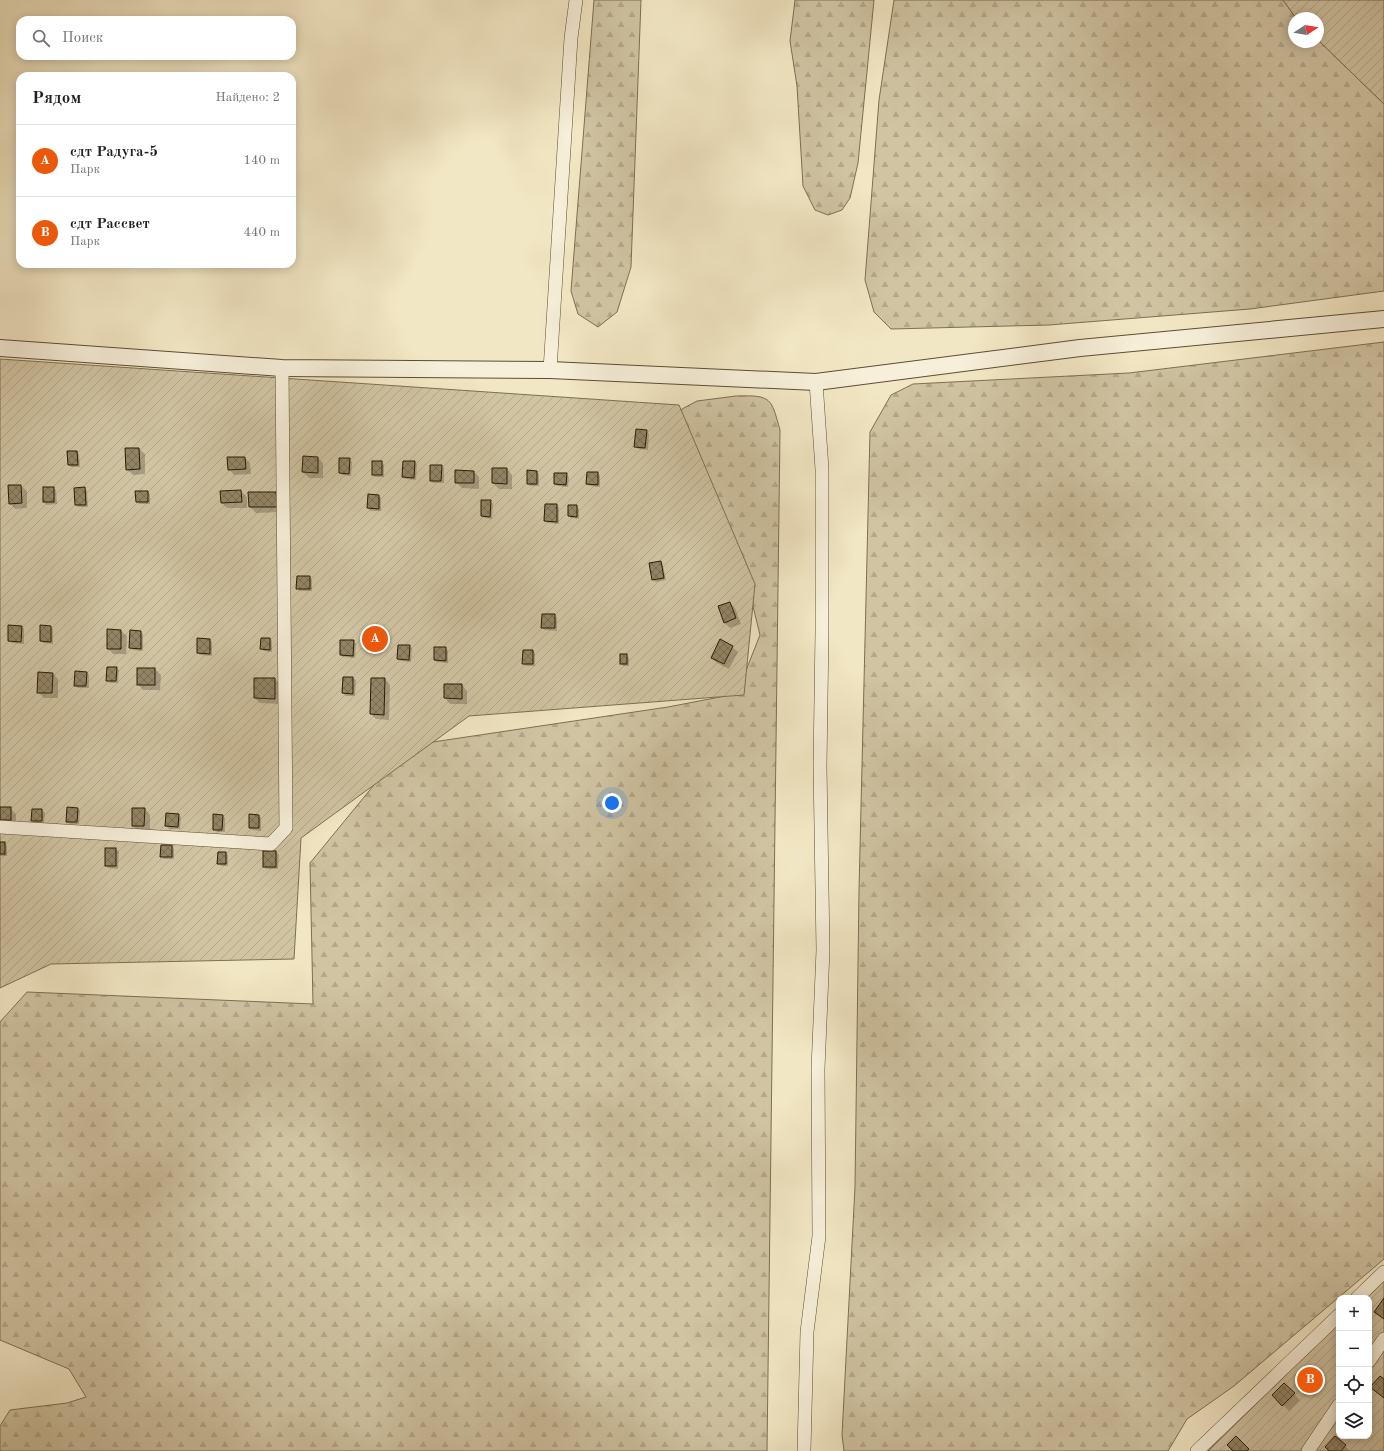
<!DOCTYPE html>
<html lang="ru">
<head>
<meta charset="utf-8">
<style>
  :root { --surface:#fff; --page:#f6f6f6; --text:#202124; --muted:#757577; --line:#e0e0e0; --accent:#ea580c }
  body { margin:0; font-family:"Old Standard TT",serif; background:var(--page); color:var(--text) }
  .controls { position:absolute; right:12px; bottom:12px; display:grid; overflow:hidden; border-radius:8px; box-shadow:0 2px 10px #0003 }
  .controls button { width:36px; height:36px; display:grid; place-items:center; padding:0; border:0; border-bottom:1px solid var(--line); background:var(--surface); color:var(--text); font:20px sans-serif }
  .compass { position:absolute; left:1288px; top:12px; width:36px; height:36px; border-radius:50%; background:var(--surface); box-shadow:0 2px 10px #0003; rotate:78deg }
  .you { position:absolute; left:612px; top:803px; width:14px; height:14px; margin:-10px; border:3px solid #fff; border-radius:50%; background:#1a73e8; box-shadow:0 0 0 6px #1a73e833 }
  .badge { display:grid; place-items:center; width:26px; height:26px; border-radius:50%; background:var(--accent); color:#fff; font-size:13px; font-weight:700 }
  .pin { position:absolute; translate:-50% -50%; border:2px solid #fff; box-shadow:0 1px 4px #0006 }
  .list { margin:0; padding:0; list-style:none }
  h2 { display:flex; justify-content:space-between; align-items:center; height:52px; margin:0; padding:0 16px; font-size:17px }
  h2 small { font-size:13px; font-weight:400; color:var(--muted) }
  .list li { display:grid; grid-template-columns:26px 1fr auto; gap:12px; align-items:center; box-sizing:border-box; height:72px; padding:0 16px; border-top:1px solid var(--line) }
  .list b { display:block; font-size:15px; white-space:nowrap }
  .list p { margin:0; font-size:13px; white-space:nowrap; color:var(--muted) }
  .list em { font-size:13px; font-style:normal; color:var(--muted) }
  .icon { flex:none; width:22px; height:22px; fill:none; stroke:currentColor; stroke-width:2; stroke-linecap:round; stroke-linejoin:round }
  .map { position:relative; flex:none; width:1384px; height:1451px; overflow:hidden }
  .search { position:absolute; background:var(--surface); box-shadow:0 2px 10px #0003; left:16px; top:16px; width:280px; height:44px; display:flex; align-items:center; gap:10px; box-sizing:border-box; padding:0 14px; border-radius:12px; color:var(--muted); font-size:15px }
  .panel { position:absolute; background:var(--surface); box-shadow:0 2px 10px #0003; left:16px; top:72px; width:280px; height:196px; border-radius:12px }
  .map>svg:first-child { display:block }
  .forest { fill:url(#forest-firs); stroke:#7e6f52 }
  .garden { fill:url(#garden-furrows); stroke:#7e6f52 }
  .shadow { fill:#0003 }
  .building { fill:url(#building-cross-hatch); stroke:#2b1a01 }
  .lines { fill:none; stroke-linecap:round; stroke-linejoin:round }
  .minor-casing { stroke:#5d4d32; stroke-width:14 }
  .tertiary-casing { stroke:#5d4d32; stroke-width:18 }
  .minor { stroke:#f7efd9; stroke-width:13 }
  .tertiary { stroke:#f7efd9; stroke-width:16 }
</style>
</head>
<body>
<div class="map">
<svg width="1384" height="1451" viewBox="0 0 1384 1451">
  <defs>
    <pattern id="forest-firs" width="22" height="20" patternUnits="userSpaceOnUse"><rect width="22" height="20" fill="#d0c4a3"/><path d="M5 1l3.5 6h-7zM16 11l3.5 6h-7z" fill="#b3a88b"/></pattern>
    <pattern id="garden-furrows" width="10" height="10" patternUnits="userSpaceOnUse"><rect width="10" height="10" fill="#d0c4a3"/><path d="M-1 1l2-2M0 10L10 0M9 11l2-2" fill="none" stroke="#b3a88b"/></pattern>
    <pattern id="building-cross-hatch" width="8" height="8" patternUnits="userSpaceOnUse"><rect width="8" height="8" fill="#928566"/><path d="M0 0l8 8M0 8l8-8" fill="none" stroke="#776c52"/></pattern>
  </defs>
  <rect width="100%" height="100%" fill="#f2e7c4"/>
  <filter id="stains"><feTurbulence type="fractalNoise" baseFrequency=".005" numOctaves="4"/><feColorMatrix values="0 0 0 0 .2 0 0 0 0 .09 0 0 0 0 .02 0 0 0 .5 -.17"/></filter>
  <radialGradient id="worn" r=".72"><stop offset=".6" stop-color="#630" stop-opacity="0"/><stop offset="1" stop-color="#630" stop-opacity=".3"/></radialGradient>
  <g class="forest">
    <path d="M 594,0 L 641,0 L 631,267 L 617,312 L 598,327 L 578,314 L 571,291 Z"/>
    <path d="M 795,0 L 874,0 L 858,163 L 850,198 L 842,210 L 828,215 L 815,210 L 803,186 L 797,86 L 790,41 Z"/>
    <path d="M 894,0 L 1283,0 L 1296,18 L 1294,18 L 1294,42 L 1318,42 L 1318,40 L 1384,104 L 1384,291 L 1250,309 L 1049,325 L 891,329 L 874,312 L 865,280 L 879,100 Z"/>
    <path d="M 1384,342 L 1384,1259 L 1234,1386 L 1187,1419 L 1168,1451 L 844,1451 L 842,1435 L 855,1187 L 859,891 L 870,432 L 891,395 L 913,384 L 1129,373 Z"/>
    <path d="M 736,396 C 772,395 771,398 780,430 L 767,1451 L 0,1451 L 0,1426 L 10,1410 L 67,1403 L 86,1397 L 69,1369 L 0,1340 L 0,1022 L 27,992 L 313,1004 L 310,863 L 406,746 L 668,707 L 725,696 L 741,683 L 760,635 L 749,590 L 664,455 L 682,409 L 697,401 Z"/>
  </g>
  <g class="garden">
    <path d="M 1283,0 L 1384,0 L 1384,104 L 1318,40 L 1318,18 L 1296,18 Z"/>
    <path d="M 0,359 L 679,405 L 755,584 L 744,695 L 469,716 L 301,838 L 294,959 L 51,964 L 0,988 Z"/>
    <path d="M 1384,1279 L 1384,1451 L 1208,1451 L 1339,1323 L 1339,1436 L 1369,1436 L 1369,1298 L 1365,1298 Z"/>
  </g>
  <g class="shadow">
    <path d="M 646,431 L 649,434 L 648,450 L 638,449 L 635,446 Z"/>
    <path d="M 126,449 L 139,449 L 145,454 L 145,474 L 133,475 L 127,469 Z"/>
    <path d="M 77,452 L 79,454 L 80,467 L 71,467 L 69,465 Z"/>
    <path d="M 245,458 L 250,463 L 251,474 L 234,475 L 229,469 Z"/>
    <path d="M 318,458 L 323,463 L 323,478 L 309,478 L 303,472 Z"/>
    <path d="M 349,459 L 352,462 L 351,476 L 342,475 L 340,473 Z"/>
    <path d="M 382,462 L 384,465 L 384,477 L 375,477 L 373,474 Z"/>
    <path d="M 414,462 L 417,464 L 416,480 L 406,479 L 403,477 Z"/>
    <path d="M 442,466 L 444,468 L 444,483 L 433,483 L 431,480 Z"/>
    <path d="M 507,469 L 512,475 L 512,489 L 499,489 L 493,483 Z"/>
    <path d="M 474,472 L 479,477 L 479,489 L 462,488 L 456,482 Z"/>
    <path d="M 536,472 L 539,474 L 539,486 L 530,486 L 528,484 Z"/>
    <path d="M 598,473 L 600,476 L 600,487 L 590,486 L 587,484 Z"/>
    <path d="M 566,474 L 569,477 L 568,487 L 557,486 L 555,484 Z"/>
    <path d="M 21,486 L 27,491 L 27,508 L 15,509 L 10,503 Z"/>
    <path d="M 53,488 L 56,490 L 57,504 L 47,505 L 44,502 Z"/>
    <path d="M 85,488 L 87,491 L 88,507 L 78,507 L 76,505 Z"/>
    <path d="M 241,491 L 247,497 L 247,508 L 227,508 L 222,503 Z"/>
    <path d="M 148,492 L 150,494 L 150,504 L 139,504 L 137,501 Z"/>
    <path d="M 250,493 L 276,493 L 282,498 L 282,512 L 256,513 L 250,507 Z"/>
    <path d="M 379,496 L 381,498 L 381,511 L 371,511 L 368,508 Z"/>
    <path d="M 490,501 L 493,504 L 492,519 L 485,518 L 482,516 Z"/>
    <path d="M 557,505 L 559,508 L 559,524 L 548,523 L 545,521 Z"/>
    <path d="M 577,506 L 579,509 L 579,519 L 571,518 L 569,516 Z"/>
    <path d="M 661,562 L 663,565 L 666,580 L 656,582 L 653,580 Z"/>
    <path d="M 310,577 L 312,580 L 312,591 L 300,591 L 297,588 Z"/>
    <path d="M 730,603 L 735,608 L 741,624 L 730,628 L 724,622 Z"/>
    <path d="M 554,615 L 557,618 L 557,631 L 545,630 L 542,628 Z"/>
    <path d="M 22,627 L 24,629 L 24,644 L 12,643 L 9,641 Z"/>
    <path d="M 51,627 L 53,629 L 53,644 L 43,643 L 41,641 Z"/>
    <path d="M 121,631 L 127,636 L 126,654 L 113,654 L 108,648 Z"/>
    <path d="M 141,632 L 143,634 L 143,651 L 133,650 L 130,648 Z"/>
    <path d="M 270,639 L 272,641 L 272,652 L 264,651 L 261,649 Z"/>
    <path d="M 210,640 L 212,642 L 212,656 L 200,655 L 198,653 Z"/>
    <path d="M 353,641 L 356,644 L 355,658 L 343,657 L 341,655 Z"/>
    <path d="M 409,646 L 412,648 L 411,662 L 401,661 L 398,659 Z"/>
    <path d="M 732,647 L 738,652 L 729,669 L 717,663 L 712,658 Z"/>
    <path d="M 446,648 L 448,651 L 448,663 L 437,662 L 435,660 Z"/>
    <path d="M 533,651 L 535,653 L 535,666 L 526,666 L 523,663 Z"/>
    <path d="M 627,655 L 629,658 L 629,666 L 623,666 L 621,663 Z"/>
    <path d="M 116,668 L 119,670 L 118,683 L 110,683 L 108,681 Z"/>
    <path d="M 155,669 L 161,675 L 160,690 L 143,690 L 138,684 Z"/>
    <path d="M 87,673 L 89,675 L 89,688 L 78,688 L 75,685 Z"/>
    <path d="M 53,674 L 58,679 L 58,698 L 44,698 L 38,692 Z"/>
    <path d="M 343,678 L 353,678 L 356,680 L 355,696 L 346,696 L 343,693 Z"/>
    <path d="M 255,679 L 275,679 L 281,685 L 280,704 L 260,703 L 255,698 Z"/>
    <path d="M 385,679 L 390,685 L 389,720 L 376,719 L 371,714 Z"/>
    <path d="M 445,685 L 462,685 L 467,691 L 467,704 L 450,704 L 445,698 Z"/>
    <path d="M 0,808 L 10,808 L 16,814 L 16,825 L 0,826 Z"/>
    <path d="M 77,809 L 80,811 L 79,824 L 70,824 L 67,822 Z"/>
    <path d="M 145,809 L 150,815 L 150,832 L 139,831 L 133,826 Z"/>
    <path d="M 42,810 L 45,813 L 44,823 L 35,823 L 32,821 Z"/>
    <path d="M 167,814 L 178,815 L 181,817 L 180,829 L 169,829 L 166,826 Z"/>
    <path d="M 222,815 L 225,818 L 225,832 L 217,832 L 214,829 Z"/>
    <path d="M 259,816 L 261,818 L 261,831 L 253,830 L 250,828 Z"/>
    <path d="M 0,843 L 4,843 L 7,846 L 7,856 L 0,856 Z"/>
    <path d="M 172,846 L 174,849 L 174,859 L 164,859 L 161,856 Z"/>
    <path d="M 106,849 L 116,849 L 119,852 L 118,869 L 108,868 L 106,866 Z"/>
    <path d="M 276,852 L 279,855 L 278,869 L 266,869 L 264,867 Z"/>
    <path d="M 226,853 L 228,855 L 228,866 L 221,866 L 218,863 Z"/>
    <path d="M 1284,1384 L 1300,1400 L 1289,1411 L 1273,1395 Z"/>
    <path d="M 1345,1446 L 1350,1451 L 1330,1451 Z"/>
  </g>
  <g class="building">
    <path d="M 636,429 L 647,430 L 645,448 L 634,447 Z"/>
    <path d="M 125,448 L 139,448 L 140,469 L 126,470 Z"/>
    <path d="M 67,451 L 77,451 L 78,465 L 68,465 Z"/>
    <path d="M 303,456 L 318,457 L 318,473 L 302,472 Z"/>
    <path d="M 227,457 L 245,457 L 246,469 L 228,470 Z"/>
    <path d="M 339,458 L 350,458 L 349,474 L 339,473 Z"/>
    <rect x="372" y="461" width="10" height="14"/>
    <path d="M 403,461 L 415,461 L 414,478 L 402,477 Z"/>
    <path d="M 430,465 L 442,465 L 441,481 L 430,481 Z"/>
    <path d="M 492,468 L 507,468 L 507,484 L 492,483 Z"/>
    <path d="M 455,470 L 474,471 L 474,483 L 455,483 Z"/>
    <path d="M 527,470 L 537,471 L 537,484 L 527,484 Z"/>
    <path d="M 587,472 L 598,472 L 598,485 L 586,484 Z"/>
    <path d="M 554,473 L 567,473 L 566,485 L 554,484 Z"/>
    <path d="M 8,485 L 21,485 L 22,503 L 9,504 Z"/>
    <rect x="43" y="487" width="11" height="15"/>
    <path d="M 85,487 L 86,505 L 75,505 L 74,488 Z"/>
    <path d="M 241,490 L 242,502 L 221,503 L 220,491 Z"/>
    <path d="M 135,491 L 148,491 L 148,502 L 136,502 Z"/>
    <path d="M 248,492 L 276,492 L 277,507 L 249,507 Z"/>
    <path d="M 368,494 L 379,495 L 379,509 L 367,508 Z"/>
    <path d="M 481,500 L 491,500 L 490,517 L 481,516 Z"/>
    <path d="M 545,504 L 557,504 L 557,522 L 544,521 Z"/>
    <path d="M 568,505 L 577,505 L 577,517 L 568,516 Z"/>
    <path d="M 661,561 L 664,578 L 652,580 L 649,563 Z"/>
    <path d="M 297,576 L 310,576 L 310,589 L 296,589 Z"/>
    <path d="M 730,602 L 736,618 L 724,623 L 718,606 Z"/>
    <path d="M 542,614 L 555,614 L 555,628 L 541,628 Z"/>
    <path d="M 8,625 L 22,626 L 21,642 L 8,641 Z"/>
    <path d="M 40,625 L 51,626 L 51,642 L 40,641 Z"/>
    <path d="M 107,629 L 121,630 L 121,649 L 107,649 Z"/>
    <path d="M 130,630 L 141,631 L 141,649 L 129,648 Z"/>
    <path d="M 197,638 L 210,639 L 210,654 L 197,653 Z"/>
    <path d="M 261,638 L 270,638 L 270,650 L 260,649 Z"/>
    <path d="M 720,639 L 733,646 L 724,664 L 711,658 Z"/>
    <path d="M 340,640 L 354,640 L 353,656 L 340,655 Z"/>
    <path d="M 398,645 L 410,645 L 409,660 L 397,659 Z"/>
    <path d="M 434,647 L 446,647 L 446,661 L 434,660 Z"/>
    <path d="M 523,650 L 533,650 L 533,664 L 522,664 Z"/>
    <rect x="620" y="654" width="7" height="10"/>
    <path d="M 107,667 L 117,667 L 116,681 L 106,681 Z"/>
    <rect x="137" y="668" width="18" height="17"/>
    <path d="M 75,671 L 87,672 L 86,686 L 74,686 Z"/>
    <path d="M 38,672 L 53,673 L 52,693 L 37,693 Z"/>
    <path d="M 343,677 L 353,677 L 353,694 L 342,693 Z"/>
    <path d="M 254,678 L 275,678 L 275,699 L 254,698 Z"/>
    <path d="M 371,678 L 385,678 L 384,715 L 370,714 Z"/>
    <path d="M 444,684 L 462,684 L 462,699 L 444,698 Z"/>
    <rect x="0" y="807" width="11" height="13"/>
    <path d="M 67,807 L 78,808 L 77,822 L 66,822 Z"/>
    <path d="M 132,808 L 145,808 L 144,826 L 132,826 Z"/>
    <path d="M 32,809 L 42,809 L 42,821 L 31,821 Z"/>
    <path d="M 166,813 L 179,814 L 178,827 L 165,826 Z"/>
    <path d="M 213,814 L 223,815 L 222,830 L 213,830 Z"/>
    <path d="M 249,814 L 259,815 L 259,828 L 249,828 Z"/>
    <rect x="0" y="842" width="5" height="12"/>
    <path d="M 161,845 L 172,845 L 172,857 L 160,857 Z"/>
    <rect x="105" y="848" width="11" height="18"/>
    <rect x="263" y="851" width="13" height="16"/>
    <path d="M 218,852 L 226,852 L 226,864 L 217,864 Z"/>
    <path d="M 1384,1298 L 1384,1319 L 1374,1312 Z"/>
    <path d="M 1380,1376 L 1384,1379 L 1384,1398 L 1370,1387 Z"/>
    <path d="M 1284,1383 L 1295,1393 L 1282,1406 L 1272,1395 Z"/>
    <path d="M 1236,1436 L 1249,1449 L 1247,1451 L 1233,1451 L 1227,1445 Z"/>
    <path d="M 1335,1436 L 1346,1445 L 1341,1451 L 1329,1451 L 1325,1447 Z"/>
  </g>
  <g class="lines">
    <g class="minor-casing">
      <g id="minor">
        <path d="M 550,370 L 571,38 L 576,0"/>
        <path d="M 0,827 L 271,844 L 286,828 L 282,368"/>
        <path d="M 1357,1298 L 1384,1272"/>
        <path d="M 1369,1361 L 1384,1339"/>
        <path d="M 804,1451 L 807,1332 L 819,1236 L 818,1069 L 823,950 L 820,766 L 822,631 L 822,469 L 816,382"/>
        <path d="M 1197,1451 L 1339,1315"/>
        <path d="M 1308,1451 L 1339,1405"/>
      </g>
    </g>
    <g class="tertiary-casing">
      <path id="tertiary" d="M 0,348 L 282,368 L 550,370 L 816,382 L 1080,348 L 1384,319"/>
    </g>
    <use href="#minor" class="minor"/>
    <use href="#tertiary" class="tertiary"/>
  </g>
  <rect width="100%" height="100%" filter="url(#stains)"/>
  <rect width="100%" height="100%" fill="url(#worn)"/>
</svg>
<div class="controls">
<button>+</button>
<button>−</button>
<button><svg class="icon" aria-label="locate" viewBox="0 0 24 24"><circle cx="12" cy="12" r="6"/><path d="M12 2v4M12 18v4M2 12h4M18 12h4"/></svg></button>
<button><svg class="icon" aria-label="layers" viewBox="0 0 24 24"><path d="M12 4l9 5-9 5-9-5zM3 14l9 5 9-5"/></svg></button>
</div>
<svg class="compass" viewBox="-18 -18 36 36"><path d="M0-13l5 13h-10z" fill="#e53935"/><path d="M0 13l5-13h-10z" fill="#757577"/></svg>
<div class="you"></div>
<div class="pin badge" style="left:375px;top:639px">A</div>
<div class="pin badge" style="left:1310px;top:1380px">B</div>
<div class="search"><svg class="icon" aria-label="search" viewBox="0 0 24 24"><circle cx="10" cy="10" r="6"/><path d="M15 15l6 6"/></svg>Поиск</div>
<section class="panel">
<h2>Рядом<small>Найдено: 2</small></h2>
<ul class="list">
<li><span class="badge">A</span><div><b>сдт Радуга-5</b><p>Парк</p></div><em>140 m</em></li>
<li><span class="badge">B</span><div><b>сдт Рассвет</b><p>Парк</p></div><em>440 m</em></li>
</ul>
</section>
</div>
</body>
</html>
